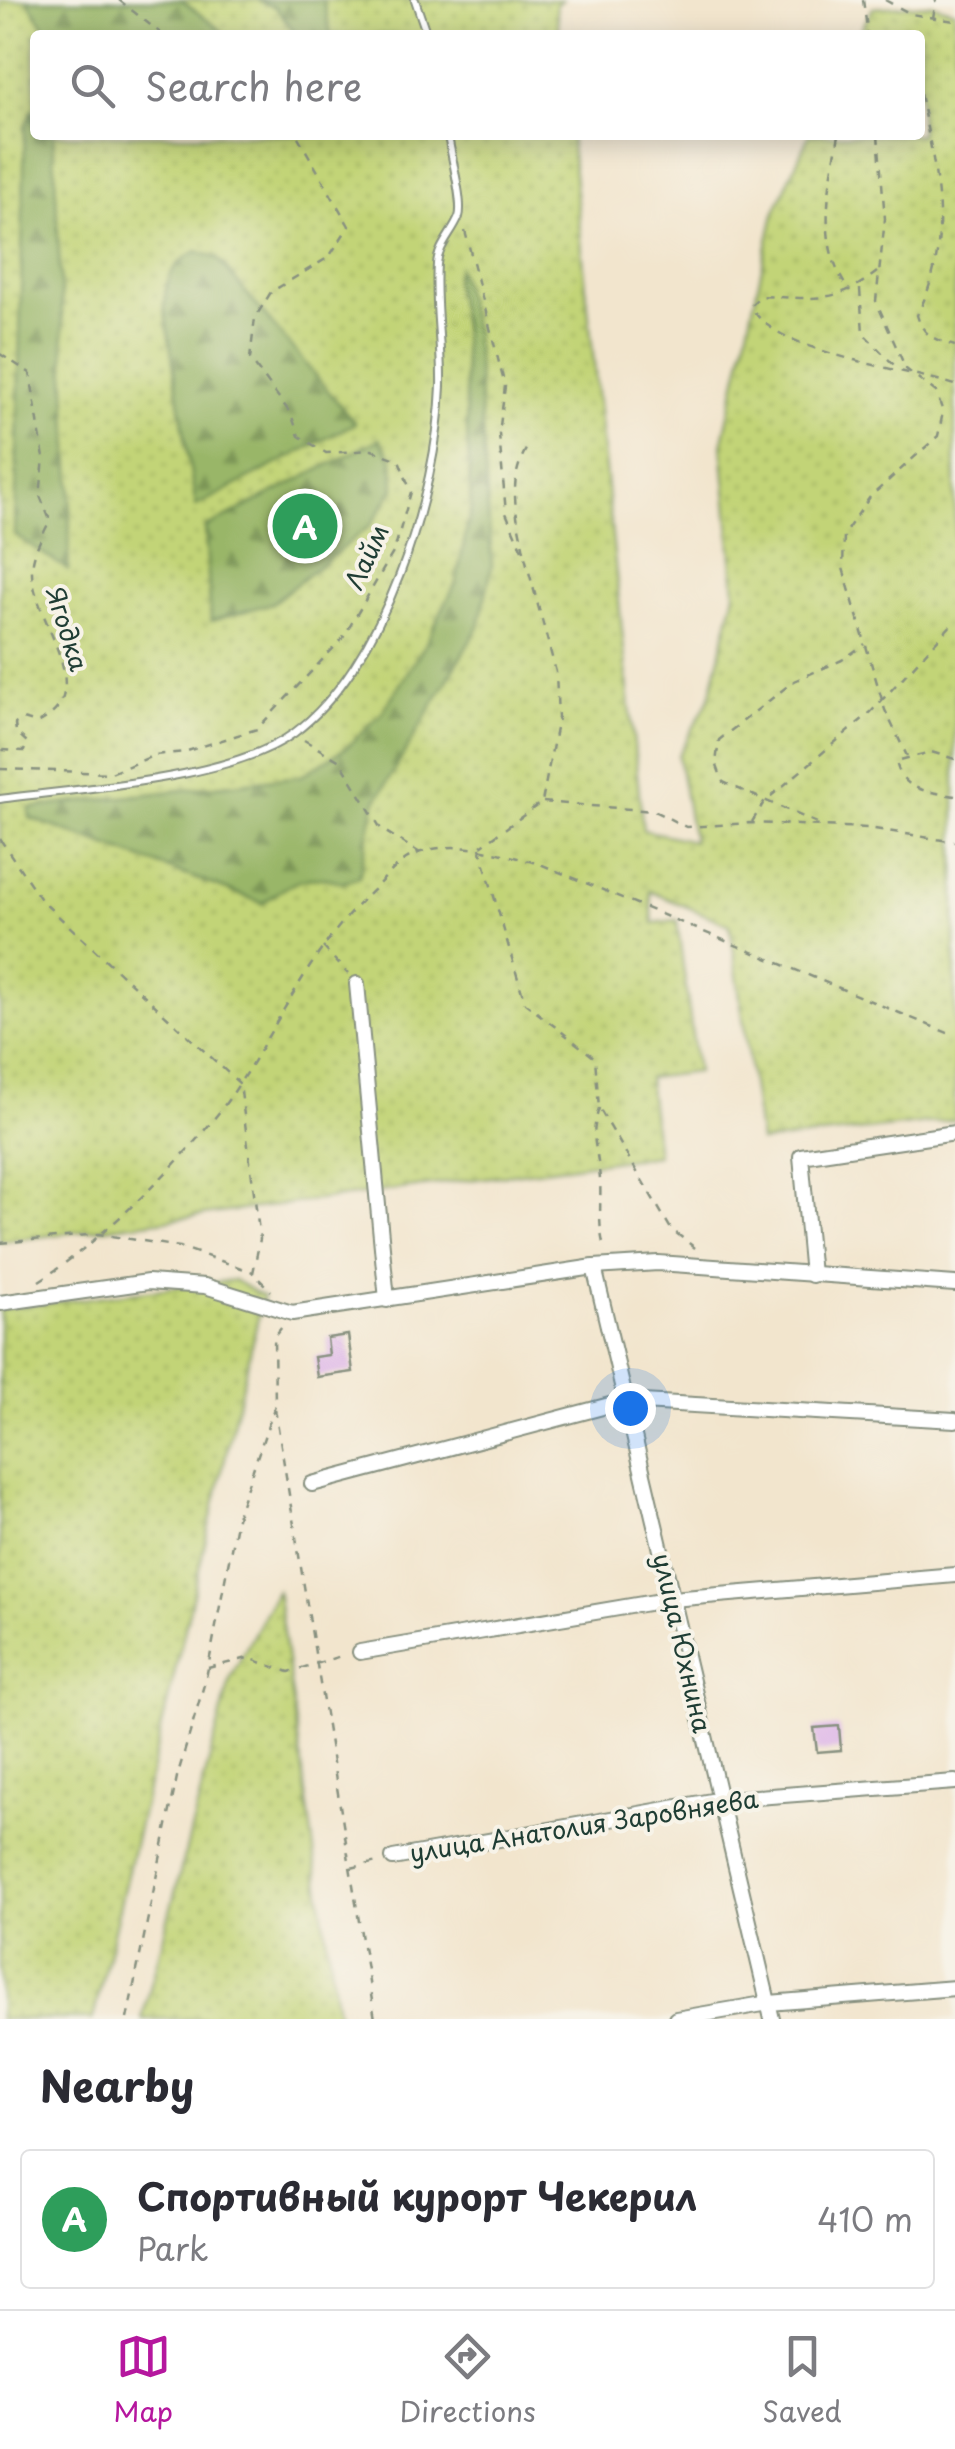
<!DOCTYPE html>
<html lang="en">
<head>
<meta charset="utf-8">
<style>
  :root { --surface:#fff; --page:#f2f2f3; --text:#2b2b33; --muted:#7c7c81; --line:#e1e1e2; --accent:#b5179e }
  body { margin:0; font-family:"Playpen Sans",sans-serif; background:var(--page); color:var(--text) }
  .you { position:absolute; left:630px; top:1408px; width:35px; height:35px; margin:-25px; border:8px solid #fff; border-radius:50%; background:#1a73e8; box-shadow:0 0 0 15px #1a73e833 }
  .badge { display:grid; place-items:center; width:65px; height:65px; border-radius:50%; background:var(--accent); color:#fff; font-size:32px; font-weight:700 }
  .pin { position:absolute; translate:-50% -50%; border:5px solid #fff; box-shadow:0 2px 10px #0006 }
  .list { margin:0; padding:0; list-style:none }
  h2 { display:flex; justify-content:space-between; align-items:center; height:130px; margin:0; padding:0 40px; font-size:42px }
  h2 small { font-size:32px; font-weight:400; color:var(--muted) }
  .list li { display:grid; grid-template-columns:65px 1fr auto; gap:30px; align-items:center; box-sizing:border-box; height:140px; margin:0 20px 20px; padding:0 20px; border:2px solid var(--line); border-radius:10px }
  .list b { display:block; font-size:38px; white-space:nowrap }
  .list p { margin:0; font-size:32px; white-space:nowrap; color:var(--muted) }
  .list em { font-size:32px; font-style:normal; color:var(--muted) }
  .icon { flex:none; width:55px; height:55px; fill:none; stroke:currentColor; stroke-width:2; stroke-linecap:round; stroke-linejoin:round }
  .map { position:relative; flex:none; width:955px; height:2019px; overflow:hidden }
  .search { position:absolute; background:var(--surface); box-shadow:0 5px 25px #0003; left:30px; right:30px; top:30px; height:110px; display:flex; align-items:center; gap:25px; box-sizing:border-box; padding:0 35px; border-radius:10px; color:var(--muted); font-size:38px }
  .sheet { height:290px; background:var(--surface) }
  nav { display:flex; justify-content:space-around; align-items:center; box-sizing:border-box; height:140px; border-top:2px solid var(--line); background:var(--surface); font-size:28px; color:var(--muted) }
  nav a { display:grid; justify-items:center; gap:5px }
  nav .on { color:var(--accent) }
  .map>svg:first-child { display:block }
  .grass { fill:url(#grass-dots); stroke:#708856; stroke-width:2.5 }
  .forest { fill:url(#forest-firs); stroke:#5c7a4e; stroke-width:2.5 }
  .building { fill:#daade8 }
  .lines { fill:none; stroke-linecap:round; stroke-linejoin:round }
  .service-casing { stroke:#889180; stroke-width:10 }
  .minor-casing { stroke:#889180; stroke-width:18 }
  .path { stroke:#889180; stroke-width:2.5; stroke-dasharray:8 8; stroke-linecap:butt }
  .service { stroke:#fff; stroke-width:6 }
  .minor { stroke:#fff; stroke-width:14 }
  .labels { text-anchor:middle; stroke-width:8; stroke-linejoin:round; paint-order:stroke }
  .street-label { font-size:25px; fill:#1f3d34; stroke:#f7f3e8 }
</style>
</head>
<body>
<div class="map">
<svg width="955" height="2019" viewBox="0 0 955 2019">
  <defs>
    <pattern id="grass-dots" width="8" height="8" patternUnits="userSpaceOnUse" patternTransform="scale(2.5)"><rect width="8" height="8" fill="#c2d477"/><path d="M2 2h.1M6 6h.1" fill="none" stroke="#a6b768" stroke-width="1.8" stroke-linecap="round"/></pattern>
    <pattern id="forest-firs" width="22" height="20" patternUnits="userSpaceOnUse" patternTransform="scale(2.5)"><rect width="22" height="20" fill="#99b668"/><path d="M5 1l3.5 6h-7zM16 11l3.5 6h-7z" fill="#7c9556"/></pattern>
  </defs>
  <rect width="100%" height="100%" fill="#f7f3e8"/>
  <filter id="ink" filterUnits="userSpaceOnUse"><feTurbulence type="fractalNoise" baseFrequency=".01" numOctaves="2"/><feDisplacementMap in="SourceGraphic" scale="20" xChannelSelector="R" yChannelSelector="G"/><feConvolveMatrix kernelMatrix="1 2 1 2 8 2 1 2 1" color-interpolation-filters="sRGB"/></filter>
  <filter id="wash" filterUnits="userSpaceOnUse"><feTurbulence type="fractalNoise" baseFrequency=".0048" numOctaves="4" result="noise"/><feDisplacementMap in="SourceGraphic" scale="40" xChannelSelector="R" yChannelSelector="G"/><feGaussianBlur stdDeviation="2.25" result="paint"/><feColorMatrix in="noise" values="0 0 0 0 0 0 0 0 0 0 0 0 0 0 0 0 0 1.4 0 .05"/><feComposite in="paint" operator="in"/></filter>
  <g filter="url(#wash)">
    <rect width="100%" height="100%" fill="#f2e5cd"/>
    <g class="grass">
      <path d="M 0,0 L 562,0 L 556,5 L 559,35 L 35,35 L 35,135 L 570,135 L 643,830 L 693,841 L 678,756 L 710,697 L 735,593 L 722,445 L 774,214 L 809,135 L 920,135 L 920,35 L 858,35 L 873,8 L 932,4 L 955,11 L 955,1120 L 760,1142 L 730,925 L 650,891 L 653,923 L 677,920 L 697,1072 L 648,1078 L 657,1155 L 0,1242 Z"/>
      <path d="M 234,1280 L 263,1297 L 93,2019 L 0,2019 L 0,1309 Z"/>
      <path d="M 277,1590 L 338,2019 L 142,2019 L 231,1677 Z"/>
    </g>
    <g class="forest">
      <path d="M 27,0 L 181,0 L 227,35 L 50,35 Z"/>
      <path d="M 257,0 L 323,0 L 331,35 L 297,35 L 275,7 Z"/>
      <path d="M 32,111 L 35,135 L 53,135 L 71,487 L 68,570 L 15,535 L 25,128 Z"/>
      <path d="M 197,251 L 217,258 L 355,423 L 196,506 L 164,306 C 166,278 171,264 197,251 Z"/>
      <path d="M 458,268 L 475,333 L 492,565 L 479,626 L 375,803 L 359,877 L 343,883 C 309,870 290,883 263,903 L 30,818 L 29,808 L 301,776 L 347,747 L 381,714 L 425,645 L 456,583 L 471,508 L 462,326 L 454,280 Z"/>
      <path d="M 379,439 L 393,460 L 394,489 L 370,526 L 272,603 L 211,621 L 205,528 Z"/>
    </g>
    <g id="blocks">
      <g class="building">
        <path d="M 348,1335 L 353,1372 L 317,1377 L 314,1357 L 329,1355 L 327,1338 Z"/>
        <path d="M 839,1726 L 841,1750 L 817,1752 L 814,1728 Z"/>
      </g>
    </g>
  </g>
  <g filter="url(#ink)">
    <use href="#blocks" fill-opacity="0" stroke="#889180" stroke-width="2.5"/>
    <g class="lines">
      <g class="service-casing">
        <g id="service">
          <path d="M 415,0 L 427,35"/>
          <path d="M 0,799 C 79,788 231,780 294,733 C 384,667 437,493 441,386 C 442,346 434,304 437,264 C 438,246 453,233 459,217 C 464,203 450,152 448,135"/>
        </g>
      </g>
      <g class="minor-casing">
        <g id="minor">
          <path d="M 357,984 L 387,1300"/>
          <path d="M 594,1267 L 772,2019"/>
          <path d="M 812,1275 L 801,1156 L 955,1133"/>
          <path d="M 0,1303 L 148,1282 L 205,1286 L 292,1313 L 594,1267 L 658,1263 L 955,1284"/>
          <path d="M 312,1484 L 625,1401 L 955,1420"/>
          <path d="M 360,1652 L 672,1599 L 955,1575"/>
          <path d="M 393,1858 L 717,1800 L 955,1782"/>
          <path d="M 676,2019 L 769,2003 L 955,1988"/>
        </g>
      </g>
      <g class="path">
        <path d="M 119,0 L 163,35"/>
        <path d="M 863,0 L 868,35"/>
        <path d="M 885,0 L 911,14 L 955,21"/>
        <path d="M 933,18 L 936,0"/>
        <path d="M 920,94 C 936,172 955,242 917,315 C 923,336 935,340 955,346"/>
        <path d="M 839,135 C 829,186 815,247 850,291"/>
        <path d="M 878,135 L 885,219 L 876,301 L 906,369 L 936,392 L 943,412 L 938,436 L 870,497 L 844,534 L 843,568 L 885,710 L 907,756"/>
        <path d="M 465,231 L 505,386 L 499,434 L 506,513 L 525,557 L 556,672 L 558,718 L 542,802 L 481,846"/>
        <path d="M 877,272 C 835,305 811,298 760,296 L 751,305 C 768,352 908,369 955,385"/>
        <path d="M 860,289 L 863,333 L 896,367"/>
        <path d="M 0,354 L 30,373 L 44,458 L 40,496 L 50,520 C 42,537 32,553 32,572 C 33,620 102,694 37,723 L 23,719 L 15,724 L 16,732 L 27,742 L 24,751 L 0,750"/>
        <path d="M 524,551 C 516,512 506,478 530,443"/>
        <path d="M 304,740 L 340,761 L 381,829 L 420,853"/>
        <path d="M 955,759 L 931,752 L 896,761 C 902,792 928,791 955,796"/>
        <path d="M 0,769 L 111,773 L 155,755 L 184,752 L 257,729 L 343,638 L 394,551 L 411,492 L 399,460 L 372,450 L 326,453 L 299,436 L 291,414 L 250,359 L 255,318 L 271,292 L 329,257 L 349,226 L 297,135"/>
        <path d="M 543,802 L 654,811 L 686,827 L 751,823 L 869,828 L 955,842"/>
        <path d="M 752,822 L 764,802 L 871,712 L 955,621"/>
        <path d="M 817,823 L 723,782 L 716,763 L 719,740 L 794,681 L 842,660 L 865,644"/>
        <path d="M 0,839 L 42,901 L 240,1084 L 260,1239 L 253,1273 L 271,1291"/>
        <path d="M 480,848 L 525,1003 L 595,1058 L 599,1108 L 671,1229 L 699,1251"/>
        <path d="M 323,947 L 348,974"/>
        <path d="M 599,1108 C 590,1138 596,1141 599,1170 C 603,1198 596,1223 605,1250"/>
        <path d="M 0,1243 L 99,1234 L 180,1247 L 253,1272"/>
        <path d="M 39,1281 C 100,1243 201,1145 239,1084 C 284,1015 311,948 373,890 C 383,880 394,867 406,859 C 446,835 499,853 540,864 L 955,1036"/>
        <path d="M 275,1409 L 375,2019"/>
        <path d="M 208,1668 L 248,1658 L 289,1672 L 344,1655"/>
        <path d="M 351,1868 L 377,1862"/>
        <path d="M 127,2019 L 177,1777 L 206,1678 L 238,1513 L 275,1405 L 274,1337 L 282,1327"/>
      </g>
      <use href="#service" class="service"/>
      <use href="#minor" class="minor"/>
    </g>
  </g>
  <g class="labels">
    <g class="street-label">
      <text transform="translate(367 557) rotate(-65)" y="9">Лайм</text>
      <text transform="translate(67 629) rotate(73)" y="9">Ягодка</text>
      <text transform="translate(682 1643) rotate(77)" y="9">улица Юхнина</text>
      <text transform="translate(584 1826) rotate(-9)" y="9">улица Анатолия Заровняева</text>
    </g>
  </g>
</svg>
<div class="you"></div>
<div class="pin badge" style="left:305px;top:526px;background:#2e9e5b">A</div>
<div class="search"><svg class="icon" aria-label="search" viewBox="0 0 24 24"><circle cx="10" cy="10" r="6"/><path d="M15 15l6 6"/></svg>Search here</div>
</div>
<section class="sheet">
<h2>Nearby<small></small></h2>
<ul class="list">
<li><span class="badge" style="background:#2e9e5b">A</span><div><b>Спортивный курорт Чекерил</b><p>Park</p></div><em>410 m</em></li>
</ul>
</section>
<nav>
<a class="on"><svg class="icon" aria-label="map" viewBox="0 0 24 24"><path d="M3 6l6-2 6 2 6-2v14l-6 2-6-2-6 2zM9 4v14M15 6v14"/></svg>Map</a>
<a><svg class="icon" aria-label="directions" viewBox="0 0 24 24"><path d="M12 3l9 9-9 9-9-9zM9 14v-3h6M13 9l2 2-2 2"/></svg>Directions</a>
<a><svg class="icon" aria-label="saved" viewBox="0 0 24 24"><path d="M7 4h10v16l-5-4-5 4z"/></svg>Saved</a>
</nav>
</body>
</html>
